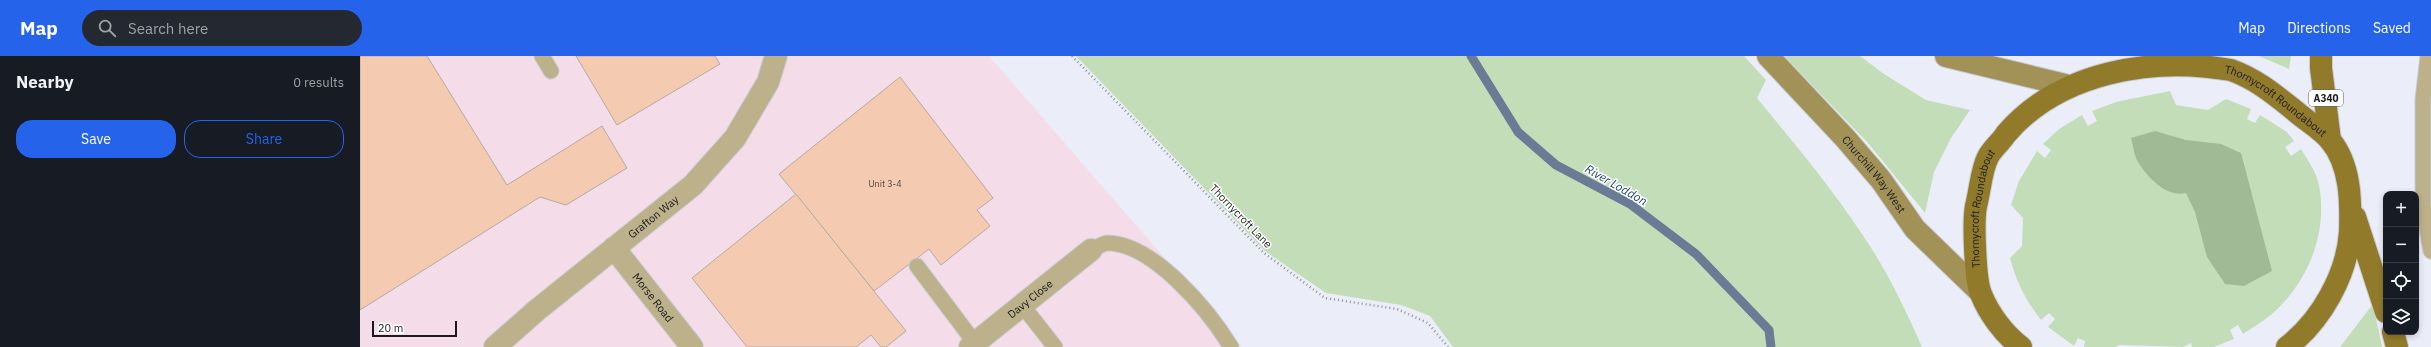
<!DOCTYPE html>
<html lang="en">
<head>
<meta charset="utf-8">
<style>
  :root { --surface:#171b24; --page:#242831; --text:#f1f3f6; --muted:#9ea1a6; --line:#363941; --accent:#2563eb }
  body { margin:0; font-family:"IBM Plex Sans",sans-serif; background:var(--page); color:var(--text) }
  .controls { position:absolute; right:12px; bottom:12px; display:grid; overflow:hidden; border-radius:8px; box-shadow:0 2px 6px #0003 }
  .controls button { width:36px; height:36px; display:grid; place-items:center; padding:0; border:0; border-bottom:1px solid var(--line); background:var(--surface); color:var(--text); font:20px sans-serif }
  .scale { position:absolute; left:12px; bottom:10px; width:85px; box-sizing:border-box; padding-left:4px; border:2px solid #191a1d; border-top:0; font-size:11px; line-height:14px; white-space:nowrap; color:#191a1d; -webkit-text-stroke:3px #fff; paint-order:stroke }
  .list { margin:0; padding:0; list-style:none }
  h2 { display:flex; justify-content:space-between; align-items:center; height:52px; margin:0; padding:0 16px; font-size:17px }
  h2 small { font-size:13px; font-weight:400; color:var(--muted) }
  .actions { display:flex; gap:8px; padding:12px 16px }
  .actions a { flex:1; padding:9px 0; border:1px solid var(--accent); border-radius:16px; text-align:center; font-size:14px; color:var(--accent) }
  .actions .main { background:var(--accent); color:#fff }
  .icon { flex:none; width:22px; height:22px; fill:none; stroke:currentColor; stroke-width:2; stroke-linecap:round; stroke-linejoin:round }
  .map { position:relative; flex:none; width:2071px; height:291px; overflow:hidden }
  header { display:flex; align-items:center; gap:24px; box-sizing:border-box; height:56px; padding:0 20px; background:var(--accent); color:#fff }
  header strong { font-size:19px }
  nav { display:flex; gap:22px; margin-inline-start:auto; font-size:14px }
  .search { width:280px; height:36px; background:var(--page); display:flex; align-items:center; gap:10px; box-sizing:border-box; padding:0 14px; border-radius:22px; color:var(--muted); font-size:15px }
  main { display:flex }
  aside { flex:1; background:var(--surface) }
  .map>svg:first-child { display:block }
  .industrial { fill:#f4dde9 }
  .green { fill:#c3ddb9 }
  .forest { fill:#9fba95 }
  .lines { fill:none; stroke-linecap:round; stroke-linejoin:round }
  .stream { stroke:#697b95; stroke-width:9 }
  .building { fill:#f4cab1; stroke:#b4aaa4 }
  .service-casing { stroke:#c9ccd6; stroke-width:17 }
  .minor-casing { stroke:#c9ccd6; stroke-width:24 }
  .secondary-casing { stroke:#c9ccd6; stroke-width:24 }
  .primary-casing { stroke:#c9ccd6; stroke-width:24 }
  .path { stroke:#8e9097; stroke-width:2.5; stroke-dasharray:1 3; stroke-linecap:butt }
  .service { stroke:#bcb18a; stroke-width:15 }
  .minor { stroke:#bcb18a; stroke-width:22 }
  .secondary { stroke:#a39257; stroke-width:22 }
  .primary { stroke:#917b2b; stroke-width:22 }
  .labels { text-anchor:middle; stroke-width:3; stroke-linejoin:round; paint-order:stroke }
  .number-label { font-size:9px; fill:#504642 }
  .shield { fill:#fff; stroke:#5e5f61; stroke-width:1 }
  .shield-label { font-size:10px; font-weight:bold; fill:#191a1d }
  .street-label { font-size:11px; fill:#191a1d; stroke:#fff }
  .water-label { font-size:12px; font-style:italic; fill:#1e416f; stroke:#fff }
</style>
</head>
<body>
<header>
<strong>Map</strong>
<div class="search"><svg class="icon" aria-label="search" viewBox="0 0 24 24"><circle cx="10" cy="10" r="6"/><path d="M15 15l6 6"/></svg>Search here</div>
<nav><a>Map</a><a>Directions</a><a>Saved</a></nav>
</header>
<main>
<aside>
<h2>Nearby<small>0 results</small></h2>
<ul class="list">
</ul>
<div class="actions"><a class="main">Save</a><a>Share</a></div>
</aside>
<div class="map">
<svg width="2071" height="291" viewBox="0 0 2071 291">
  <rect width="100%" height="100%" fill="#ebeef9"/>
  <path class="industrial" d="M 0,0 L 629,0 L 882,291 L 0,291 Z"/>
  <g class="green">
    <path d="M 716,0 L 1384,0 L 1406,24 L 1397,42 C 1433,86 1470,130 1502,178 C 1526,213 1545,252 1562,291 L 1093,291 L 1070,260 L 1041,249 L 966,237 L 905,195 Z"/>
    <path d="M 1424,0 L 1500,0 L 1524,18 L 1566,44 L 1610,54 L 1591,82 L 1574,116 L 1565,157 L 1508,87 Z"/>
    <path d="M 1899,0 L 1931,0 L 1929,13 Z"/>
    <path d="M 1810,35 L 1816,49 L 1848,54 L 1866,43 L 1891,53 L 1887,63 L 1895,67 L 1900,59 L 1927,76 L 1934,85 L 1925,91 L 1931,100 L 1941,93 C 1948,105 1956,115 1959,129 C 1968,176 1949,225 1913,257 C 1904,265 1893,271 1883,278 L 1878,269 L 1870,274 L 1874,283 L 1854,291 L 1832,291 L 1831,287 L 1823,291 L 1759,289 L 1756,291 L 1724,291 L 1725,285 L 1718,282 L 1714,290 L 1688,271 L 1695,263 L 1689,257 L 1681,264 C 1666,245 1656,225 1650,202 L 1662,190 L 1663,162 L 1651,149 L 1659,125 L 1677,95 L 1685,102 L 1691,94 L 1683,88 L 1699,73 L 1722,59 L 1728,70 L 1737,65 L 1732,55 L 1756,46 Z"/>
    <path d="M 2013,248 L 2022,291 L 1980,291 Z"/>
  </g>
  <path class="forest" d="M 1795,75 L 1826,84 L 1861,88 L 1881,97 L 1912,215 L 1884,230 L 1865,228 L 1847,201 L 1835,156 L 1826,137 C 1807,142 1788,122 1778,106 C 1774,99 1773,89 1771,82 Z"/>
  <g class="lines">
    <path class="stream" d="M 1111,0 L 1158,76 L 1196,109 L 1270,148 L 1336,198 L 1409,274 L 1411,291"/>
  </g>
  <g class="building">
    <path d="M 0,0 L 67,0 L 147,129 L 242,70 L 267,112 L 206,149 L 180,141 L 0,254 Z"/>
    <path d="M 216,0 L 355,0 L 360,8 L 257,69 Z"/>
    <path d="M 540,21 L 633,142 L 617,154 L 630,170 L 581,209 L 569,193 L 514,235 L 419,118 Z"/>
    <path d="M 436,138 L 546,275 L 526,291 L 521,291 L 511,279 L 496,291 L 387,291 L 332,222 Z"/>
  </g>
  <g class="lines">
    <g class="service-casing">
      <g id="service">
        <path d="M 182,0 L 191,15"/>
        <path d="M 2068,0 L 2063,43 L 2063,150 L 2071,195"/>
        <path d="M 731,194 C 736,192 743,187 748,187 C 794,188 849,255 871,291"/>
        <path d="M 557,210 L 615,287"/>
        <path d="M 662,249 L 695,291"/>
      </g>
    </g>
    <g class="minor-casing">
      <g id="minor">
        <path id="s1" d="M 254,192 L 332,291"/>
        <path id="s2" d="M 135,291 L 177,254 L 333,129 L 375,82 L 408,26 L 416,0"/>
        <path id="s3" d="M 610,291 L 731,194"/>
      </g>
    </g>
    <g class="secondary-casing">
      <g id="secondary">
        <path id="s4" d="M 1408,0 L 1485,82 L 1521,124 L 1555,173 L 1620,236"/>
        <path d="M 1586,0 L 1705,29"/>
      </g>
    </g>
    <g class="primary-casing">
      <g id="primary">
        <path d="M 1961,0 L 1961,12 L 1970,84"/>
        <path d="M 1995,161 L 2026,256"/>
        <path d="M 2033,276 L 2037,291"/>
        <path id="s5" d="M 1661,291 C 1644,278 1629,258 1621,238 C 1615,224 1613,165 1616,150 C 1620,136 1621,114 1628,101 C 1632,93 1641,86 1646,78 C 1699,16 1792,0 1871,14 C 1896,23 1914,38 1934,54 C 1945,64 1961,73 1970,84 C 1991,109 1991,146 1990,176 C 1987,219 1961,265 1927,291"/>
      </g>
    </g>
    <path class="path" d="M 712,0 L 904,197 L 965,242 L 1037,253 L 1068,267 L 1088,291"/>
    <use href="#service" class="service"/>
    <use href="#minor" class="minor"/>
    <use href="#secondary" class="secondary"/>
    <use href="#primary" class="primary"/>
  </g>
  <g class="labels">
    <g class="number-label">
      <text x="525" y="131">Unit 3-4</text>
    </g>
    <rect class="shield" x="1949" y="34" width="34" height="16" rx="3"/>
    <g class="shield-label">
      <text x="1966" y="46">A340</text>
    </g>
    <g class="street-label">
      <text dy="4" stroke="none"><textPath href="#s5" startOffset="534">Thornycroft Roundabout</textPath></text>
      <text dy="4" stroke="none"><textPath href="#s4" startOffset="159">Churchill Way West</textPath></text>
      <text dy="4" stroke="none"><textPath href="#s5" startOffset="154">Thornycroft Roundabout</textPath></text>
      <text transform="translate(881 160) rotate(46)" y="4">Thornycroft Lane</text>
      <text dy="4" stroke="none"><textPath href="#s2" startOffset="205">Grafton Way</textPath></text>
      <text dy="4" stroke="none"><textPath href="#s1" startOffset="63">Morse Road</textPath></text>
      <text dy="4" stroke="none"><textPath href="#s3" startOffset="77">Davy Close</textPath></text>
    </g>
    <g class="water-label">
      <text transform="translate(1256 129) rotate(30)" y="4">River Loddon</text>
    </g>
  </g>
</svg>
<div class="controls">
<button>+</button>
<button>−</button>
<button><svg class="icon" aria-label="locate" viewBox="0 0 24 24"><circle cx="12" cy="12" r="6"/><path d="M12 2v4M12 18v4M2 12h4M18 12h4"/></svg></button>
<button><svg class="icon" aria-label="layers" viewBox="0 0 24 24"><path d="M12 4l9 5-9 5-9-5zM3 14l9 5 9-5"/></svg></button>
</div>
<div class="scale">20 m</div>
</div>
</main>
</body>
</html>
